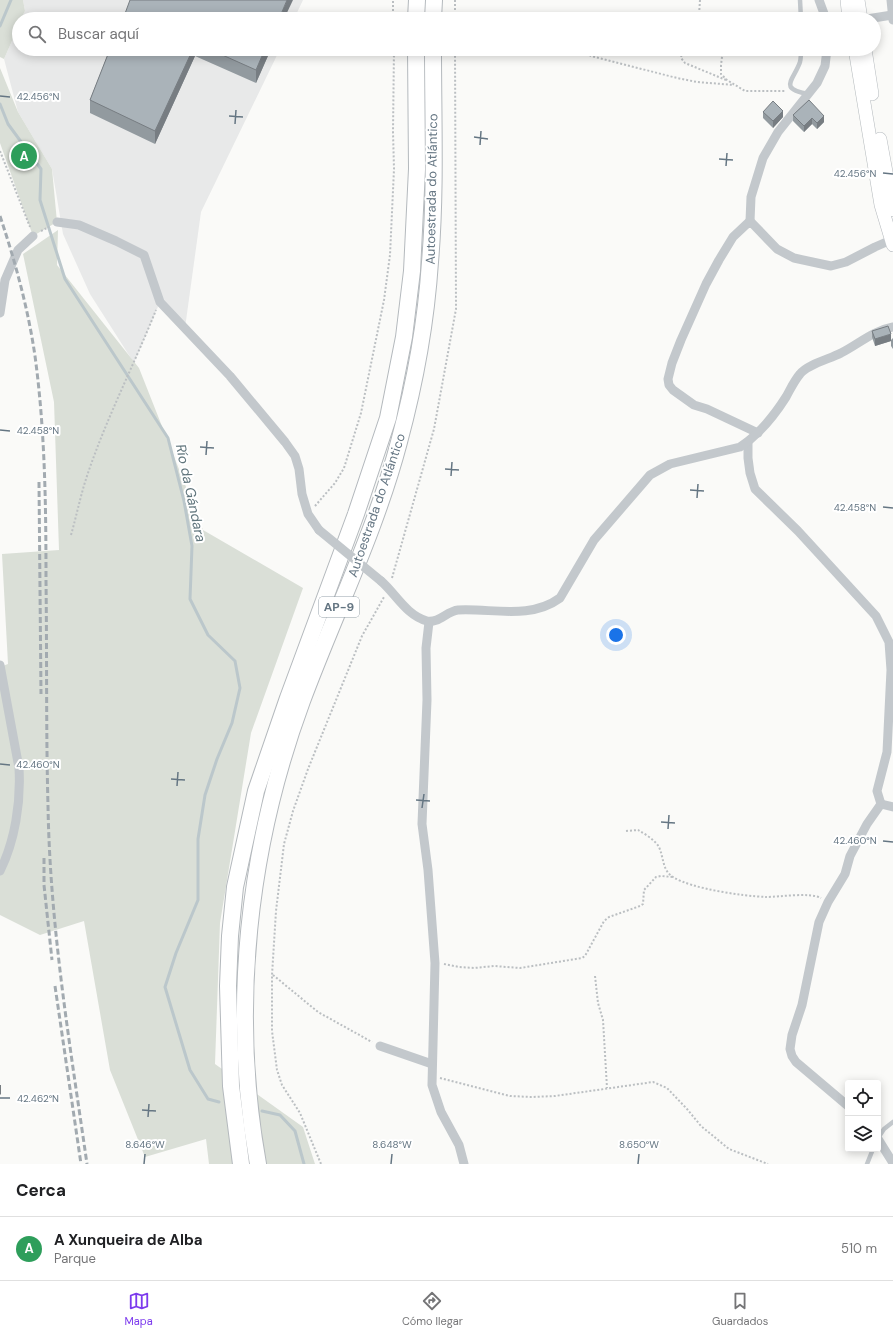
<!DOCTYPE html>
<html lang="es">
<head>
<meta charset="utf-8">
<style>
  :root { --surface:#fff; --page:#f2f2f2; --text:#202124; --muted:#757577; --line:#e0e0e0; --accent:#7c3aed }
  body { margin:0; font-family:"DM Sans",sans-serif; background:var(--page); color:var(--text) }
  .controls { position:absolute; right:12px; bottom:12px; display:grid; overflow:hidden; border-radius:4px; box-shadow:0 2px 10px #0003 }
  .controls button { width:36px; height:36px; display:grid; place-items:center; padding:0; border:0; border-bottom:1px solid var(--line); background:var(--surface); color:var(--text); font:20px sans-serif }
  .you { position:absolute; left:616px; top:635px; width:14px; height:14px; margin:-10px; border:3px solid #fff; border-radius:50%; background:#1a73e8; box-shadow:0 0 0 6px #1a73e833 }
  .badge { display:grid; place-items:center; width:26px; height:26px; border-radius:50%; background:var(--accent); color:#fff; font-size:13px; font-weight:700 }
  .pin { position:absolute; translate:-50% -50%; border:2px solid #fff; box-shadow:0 1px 4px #0006 }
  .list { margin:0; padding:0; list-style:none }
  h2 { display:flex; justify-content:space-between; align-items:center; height:52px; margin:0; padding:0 16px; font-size:17px }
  h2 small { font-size:13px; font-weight:400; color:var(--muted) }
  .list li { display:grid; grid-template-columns:26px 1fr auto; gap:12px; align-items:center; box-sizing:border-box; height:64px; padding:0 16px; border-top:1px solid var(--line) }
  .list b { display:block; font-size:15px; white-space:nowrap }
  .list p { margin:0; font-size:13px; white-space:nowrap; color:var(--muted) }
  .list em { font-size:13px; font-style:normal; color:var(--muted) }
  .icon { flex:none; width:22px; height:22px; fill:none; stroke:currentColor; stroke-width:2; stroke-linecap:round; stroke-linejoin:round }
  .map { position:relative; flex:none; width:893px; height:1164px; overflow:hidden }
  .search { position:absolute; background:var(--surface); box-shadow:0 2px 10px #0003; left:12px; right:12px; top:12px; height:44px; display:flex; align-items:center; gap:10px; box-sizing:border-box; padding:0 14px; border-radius:22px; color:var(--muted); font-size:15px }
  .sheet { height:116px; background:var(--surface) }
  nav { display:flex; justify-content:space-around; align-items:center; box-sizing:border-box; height:56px; border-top:1px solid var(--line); background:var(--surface); font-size:11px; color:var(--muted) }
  nav a { display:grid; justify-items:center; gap:2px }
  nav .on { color:var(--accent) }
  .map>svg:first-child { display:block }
  .built { fill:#e8e9e9 }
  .green { fill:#dadfd7 }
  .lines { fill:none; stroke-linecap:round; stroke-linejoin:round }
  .stream { stroke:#bbc7cb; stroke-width:3 }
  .primary-casing { stroke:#b5babe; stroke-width:14 }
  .motorway-casing { stroke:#b4b9bd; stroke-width:18 }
  .path { stroke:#bbbfc2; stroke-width:2; stroke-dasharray:2 2; stroke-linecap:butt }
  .service { stroke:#c3c8cc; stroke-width:4.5 }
  .minor { stroke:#c3c8cc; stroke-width:9 }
  .primary { stroke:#fff; stroke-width:13 }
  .motorway { stroke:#fff; stroke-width:16 }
  .rail { stroke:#a2aab0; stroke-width:3; stroke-dasharray:6 3; stroke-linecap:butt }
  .minor-bridge { stroke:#c3c8cc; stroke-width:9 }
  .wall { fill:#929a9f }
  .shaded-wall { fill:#777d82 }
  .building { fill:#aab3b9; stroke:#777d82 }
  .ticks { fill:none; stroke:#657683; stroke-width:1.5 }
  .labels { text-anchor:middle; stroke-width:4; stroke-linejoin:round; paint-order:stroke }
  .shield { fill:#fff; stroke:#939fa8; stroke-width:1 }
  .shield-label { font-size:12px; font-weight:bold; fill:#657683 }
  .street-label { font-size:13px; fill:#657683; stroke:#fff }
  .water-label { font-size:14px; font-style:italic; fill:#60757c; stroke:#fff }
  .ticks-label { font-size:10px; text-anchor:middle; fill:#657683; stroke:#fff; stroke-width:4; stroke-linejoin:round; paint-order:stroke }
</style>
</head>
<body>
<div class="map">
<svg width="893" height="1164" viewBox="0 0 893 1164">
  <rect width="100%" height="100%" fill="#fafaf8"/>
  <g class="built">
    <path d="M 23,0 L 303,0 L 294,19 L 21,19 L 25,11 Z"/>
    <path d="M 19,25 L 19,49 L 280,49 L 201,212 L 185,328 L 160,302 L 134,363 L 90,294 L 63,234 L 52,169 L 18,112 L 4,59 Z"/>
  </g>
  <g class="green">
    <path d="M 0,0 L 23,0 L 25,11 L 21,19 L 19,19 L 19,25 L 4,59 L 0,57 Z"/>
    <path d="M 0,68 L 18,112 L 52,169 L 57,222 L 33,236 L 0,143 Z"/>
    <path d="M 58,230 L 57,265 L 139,368 L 203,530 L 303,588 L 251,733 L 220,923 L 215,1064 L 303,1127 L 315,1164 L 209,1164 L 206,1139 L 145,1157 L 110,1070 L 84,921 L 40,935 L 0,915 L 0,667 L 8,664 L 2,554 L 59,550 L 54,402 L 23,254 Z"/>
  </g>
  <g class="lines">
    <g class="stream">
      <path d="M 0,26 L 11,0"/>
      <path d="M 0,104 L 8,124 L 41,169 L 40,200 L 65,279 L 168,438 L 184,501 L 192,546 L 190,599 L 208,635 L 235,661 L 240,688 L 232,723 L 217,759 L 205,795 L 198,839 L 198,900 L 176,953 L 165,987 L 190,1070 L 208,1099 L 219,1102"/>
      <path d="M 262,1111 L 280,1115 L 295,1131 L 304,1164"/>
    </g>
    <g class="primary-casing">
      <g id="primary">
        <path d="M 847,0 L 849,19"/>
        <path d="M 858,0 L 861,19"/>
        <path d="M 855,49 L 881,205 L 893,245"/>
        <path d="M 865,49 L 872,94"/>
        <path d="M 880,139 L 893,210"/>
      </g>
    </g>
    <g class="motorway-casing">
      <g id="motorway">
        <path d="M 416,19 L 417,0"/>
        <path d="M 433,19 L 434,0"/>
        <path d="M 241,1164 L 231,1086 L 228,986 L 230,936 L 235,887 L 256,791 L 288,698 L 356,514 L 388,418 L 404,337 L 412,271 L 417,169 L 416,49"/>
        <path d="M 258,1164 C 230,1009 248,847 302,701 C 334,615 376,530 399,442 C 415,383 426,323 430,262 C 436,191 433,120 433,49"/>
      </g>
    </g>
    <g class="path">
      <path d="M 455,0 L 455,19"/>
      <path d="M 700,0 L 699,15 L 708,19"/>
      <path d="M 393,19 L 393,0"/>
      <path d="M 579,49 L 591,56 L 677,78 L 697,82 L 734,85"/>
      <path d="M 723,49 L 721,65 L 721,74 L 727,80 L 745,91 L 785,91"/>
      <path d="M 682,51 L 681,58 L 685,63 L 726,80"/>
      <path d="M 0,151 L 30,227"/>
      <path d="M 41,231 L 49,227"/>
      <path d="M 315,506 L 335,483 L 344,468 L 361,413 L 384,300 L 390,255 L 394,169 L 393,132 L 394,49"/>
      <path d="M 71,535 C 77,514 81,493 88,473 C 107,417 134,365 156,310"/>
      <path d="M 392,578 L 434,429 L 456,309 L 455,49"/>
      <path d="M 626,831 L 638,830 C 645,834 655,840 659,847 C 664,858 662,870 673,877 C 692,889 743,896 766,897 C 780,897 810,892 821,898"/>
      <path d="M 444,964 L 459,967 L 474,968 L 494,966 L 520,968 L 582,958 L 585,956 L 604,921 L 609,917 L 640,906 L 643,904 L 644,890 L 656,877 L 661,876 L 673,877"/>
      <path d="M 273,975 L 318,1012 L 372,1042"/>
      <path d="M 595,976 L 598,1003 L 603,1020 L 607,1088"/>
      <path d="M 440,1078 L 510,1096 L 531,1097 L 555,1096 L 653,1082 L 667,1088 L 687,1109 L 701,1126 L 729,1149 L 768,1164"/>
      <path d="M 321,1164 L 300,1113 L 282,1085 L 277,1070 L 272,1031 L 272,975 L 276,911 L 284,844 L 293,811 L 308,769 L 362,636 L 384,597"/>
    </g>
    <g class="service">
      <path d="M 800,0 L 801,19"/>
      <path d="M 801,49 C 801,53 801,58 800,62 C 794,80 777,89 809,94"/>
      <path d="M 878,1138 L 884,1129 L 893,1122"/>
      <path d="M 867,1164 L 873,1149"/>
    </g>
    <g class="minor">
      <path d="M 819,0 L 826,19"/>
      <path d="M 891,0 L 893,20"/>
      <path d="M 867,19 L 892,15"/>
      <path d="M 750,221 L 751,197 L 763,158 L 778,132 L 817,83 L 825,66 L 827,49"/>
      <path d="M 57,222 L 79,225 L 116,241 L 144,255 L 160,302 L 230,376 L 285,442 L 295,456 L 299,469 L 302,494 L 308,514 L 319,530"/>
      <path d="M 0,313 L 5,280 L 18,250 L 33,236"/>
      <path d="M 758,433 L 707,409 L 694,405 L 673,390 L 669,385 L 668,379 L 672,363 L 681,340 L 706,284 L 719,260 L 733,237 L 750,221 L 777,249 L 794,258 L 831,266 L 846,262 L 875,247 L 891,240"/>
      <path d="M 748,442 L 748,458 L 750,473 L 755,489 L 798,531 L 876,616 L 889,642 L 891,670 L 887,752 L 877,791 L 881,804 L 867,824 L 850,856 L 845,874 L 828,902 L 819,922 L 802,1005 L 792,1035 L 790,1049 L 792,1056 L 796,1062 L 848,1106"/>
      <path d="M 381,581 C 396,594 406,615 427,621 C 438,624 447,611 458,610 C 492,608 530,620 560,598 L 594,540 L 650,475 L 670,464 L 740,447 C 758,435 774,416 786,397 C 790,390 794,381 800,374 C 808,364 830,359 841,353 C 859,344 872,331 893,327"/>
      <path d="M 429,622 L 426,648 L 427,700 L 422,824 L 428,870 L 435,963 L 432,1085 L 441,1112 L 459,1145 L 464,1164"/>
      <path d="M 0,665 L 19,768 C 21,802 15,841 0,871"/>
      <path d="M 881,804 L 893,807"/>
      <path d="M 380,1046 L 432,1064"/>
      <path d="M 878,1139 L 893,1163"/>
    </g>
    <use href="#primary" class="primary"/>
    <use href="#motorway" class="motorway"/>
    <g class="rail">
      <path d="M 0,216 C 15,261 28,308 35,356 C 45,430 46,505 46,581 C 47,656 46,731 48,806 C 50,927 70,1045 87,1164"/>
      <path d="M 39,482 L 41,694"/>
      <path d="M 44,858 L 44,885 L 52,960"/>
      <path d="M 55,986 L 81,1164"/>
    </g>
    <path class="minor-bridge" d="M 319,530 L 381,581"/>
  </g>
  <g class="wall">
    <path d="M 110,49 L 271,49 L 256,83 L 195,56 L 155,144 L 90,113 L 90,100 Z"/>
    <path d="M 809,100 L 824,122 L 817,129 L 812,124 L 804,132 L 793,121 L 793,115 Z"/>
    <path d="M 763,112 L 783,117 L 773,128 L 763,118 Z"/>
    <path d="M 872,331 L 891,341 L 875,346 L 872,337 Z"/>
    <path d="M 893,338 L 893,349 L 891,346 L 891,340 Z"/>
  </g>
  <g class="shaded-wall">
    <path d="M 287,0 L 293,0 L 284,19 L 279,19 Z"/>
    <path d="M 193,49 L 195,49 L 195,56 L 155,144 L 155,131 Z"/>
    <path d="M 265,49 L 271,49 L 256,83 L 256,70 Z"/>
    <path d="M 783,111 L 783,117 L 773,128 L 773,121 Z"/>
    <path d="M 824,116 L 824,122 L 817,129 L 817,123 Z"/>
    <path d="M 812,118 L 812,124 L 804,132 L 804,126 Z"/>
    <path d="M 891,334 L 891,341 L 875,346 L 875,339 Z"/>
    <path d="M 0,1085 L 1,1085 L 1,1094 L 0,1095 Z"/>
  </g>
  <g class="building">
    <path d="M 130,0 L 287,0 L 279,19 L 123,19 Z"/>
    <path d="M 110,49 L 193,49 L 155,131 L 90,100 Z"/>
    <path d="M 209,49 L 265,49 L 256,70 Z"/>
    <path d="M 809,100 L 824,116 L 817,123 L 812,118 L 804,126 L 793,115 Z"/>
    <path d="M 773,101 L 783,111 L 773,121 L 763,112 Z"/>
    <path d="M 888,326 L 891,334 L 875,339 L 872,331 Z"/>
  </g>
  <path class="ticks" d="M 0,96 L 10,97M 229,116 L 243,117M 235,124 L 236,110M 474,137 L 488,139M 480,145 L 481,131M 719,159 L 733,160M 726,166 L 727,153M 883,173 L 893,174M 0,430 L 10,431M 200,447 L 214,448M 206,455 L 207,441M 445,469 L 459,470M 451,476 L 452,462M 690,490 L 704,491M 697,498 L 698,484M 883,507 L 893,508M 0,764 L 10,765M 171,779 L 185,780M 177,786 L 178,772M 416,800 L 430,801M 422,808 L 424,794M 661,822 L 675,823M 668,829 L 669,815M 883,841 L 893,842M 0,1098 L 10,1098M 142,1110 L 156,1111M 148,1117 L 149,1104M 144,1164 L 145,1154M 391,1164 L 392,1154M 638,1164 L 639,1154"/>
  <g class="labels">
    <rect class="shield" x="319" y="597" width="40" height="20" rx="3"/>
    <g class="shield-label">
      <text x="339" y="611">AP-9</text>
    </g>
    <g class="street-label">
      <text transform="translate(431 189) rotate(-89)" y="5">Autoestrada do Atlántico</text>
      <text transform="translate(376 505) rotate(-71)" y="5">Autoestrada do Atlántico</text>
    </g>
    <g class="water-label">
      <text transform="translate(191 493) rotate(78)" y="5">Río da Gándara</text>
    </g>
  </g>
  <g class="ticks-label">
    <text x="38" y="100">42.456°N</text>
    <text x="855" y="177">42.456°N</text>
    <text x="38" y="434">42.458°N</text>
    <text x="855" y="511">42.458°N</text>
    <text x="38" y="768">42.460°N</text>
    <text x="855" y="844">42.460°N</text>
    <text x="38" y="1102">42.462°N</text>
    <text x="145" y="1148">8.646°W</text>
    <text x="392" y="1148">8.648°W</text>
    <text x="639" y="1148">8.650°W</text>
  </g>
</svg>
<div class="controls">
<button><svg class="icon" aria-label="locate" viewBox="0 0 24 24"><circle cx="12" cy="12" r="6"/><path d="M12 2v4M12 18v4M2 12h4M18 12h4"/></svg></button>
<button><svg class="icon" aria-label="layers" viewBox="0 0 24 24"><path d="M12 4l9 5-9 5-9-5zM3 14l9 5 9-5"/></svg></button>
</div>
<div class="you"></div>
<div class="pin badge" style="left:24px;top:156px;background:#2e9e5b">A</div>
<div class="search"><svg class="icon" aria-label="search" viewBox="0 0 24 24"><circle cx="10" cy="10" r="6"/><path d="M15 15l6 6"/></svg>Buscar aquí</div>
</div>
<section class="sheet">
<h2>Cerca<small></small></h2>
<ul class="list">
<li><span class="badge" style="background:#2e9e5b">A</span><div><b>A Xunqueira de Alba</b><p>Parque</p></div><em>510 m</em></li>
</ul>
</section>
<nav>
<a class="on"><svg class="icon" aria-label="map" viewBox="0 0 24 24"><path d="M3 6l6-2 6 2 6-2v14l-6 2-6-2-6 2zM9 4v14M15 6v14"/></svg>Mapa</a>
<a><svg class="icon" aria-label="directions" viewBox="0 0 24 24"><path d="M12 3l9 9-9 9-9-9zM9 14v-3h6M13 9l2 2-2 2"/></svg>Cómo llegar</a>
<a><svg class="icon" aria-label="saved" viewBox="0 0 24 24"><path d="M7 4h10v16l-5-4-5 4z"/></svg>Guardados</a>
</nav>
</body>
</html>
